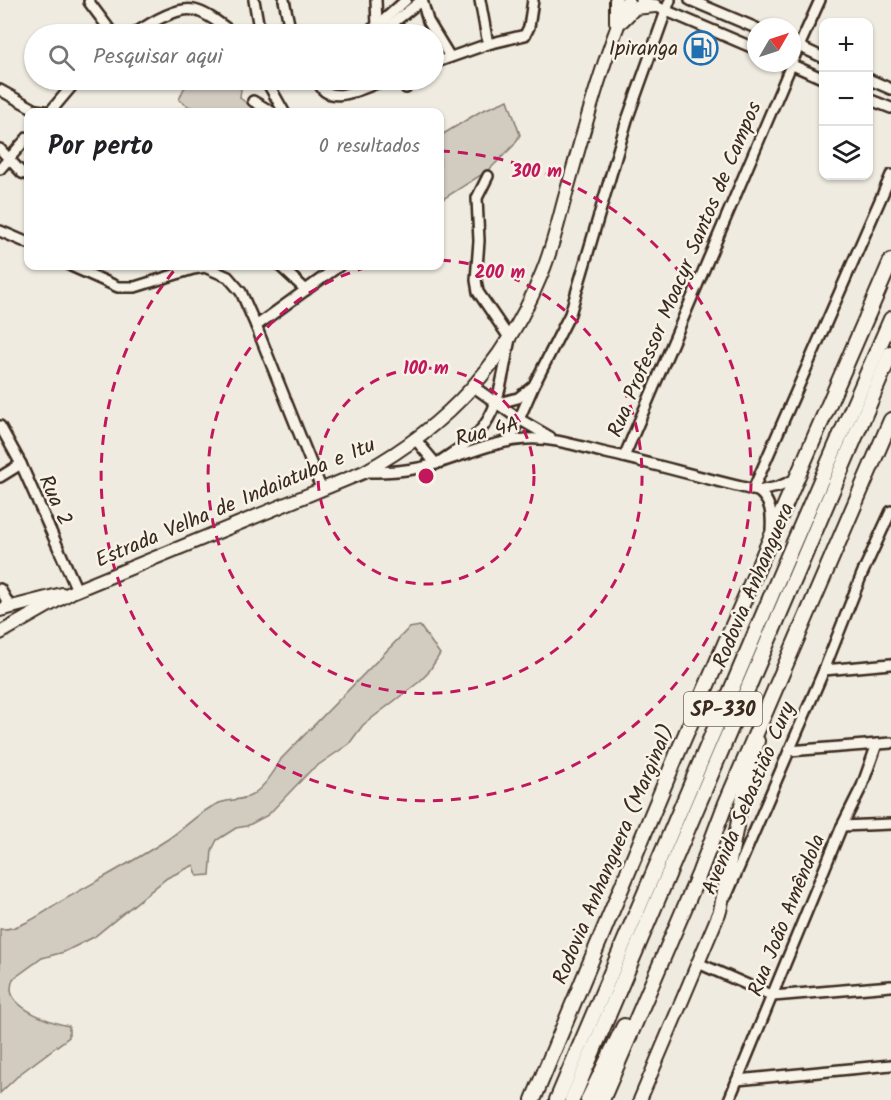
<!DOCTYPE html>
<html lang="pt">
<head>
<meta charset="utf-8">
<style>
  :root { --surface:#fff; --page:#f2f2f2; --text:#202124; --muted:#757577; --line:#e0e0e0 }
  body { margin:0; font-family:Kalam,sans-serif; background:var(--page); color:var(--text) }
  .controls { position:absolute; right:18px; top:18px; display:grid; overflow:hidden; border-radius:12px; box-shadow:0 2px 4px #0004 }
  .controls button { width:54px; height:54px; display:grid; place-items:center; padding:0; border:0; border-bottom:2px solid var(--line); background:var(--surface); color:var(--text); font:30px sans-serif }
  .compass { position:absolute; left:747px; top:18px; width:54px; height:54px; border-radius:50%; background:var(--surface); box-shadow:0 2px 4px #0004; rotate:51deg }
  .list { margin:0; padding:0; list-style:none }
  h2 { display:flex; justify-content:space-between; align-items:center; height:78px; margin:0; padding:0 24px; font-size:26px }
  h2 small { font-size:20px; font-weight:400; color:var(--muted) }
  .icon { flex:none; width:33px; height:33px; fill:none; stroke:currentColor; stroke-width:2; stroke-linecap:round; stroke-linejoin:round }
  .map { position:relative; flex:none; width:891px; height:1100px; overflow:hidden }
  .search { position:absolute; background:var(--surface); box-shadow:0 2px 4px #0004; left:24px; top:24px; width:420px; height:66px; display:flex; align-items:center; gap:15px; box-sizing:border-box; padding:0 21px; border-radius:33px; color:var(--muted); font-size:22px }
  .panel { position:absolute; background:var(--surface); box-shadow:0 2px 4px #0004; left:24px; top:108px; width:420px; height:162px; border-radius:12px }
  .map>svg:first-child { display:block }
  .green { fill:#d1cbc0; stroke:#867a6f; stroke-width:1.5 }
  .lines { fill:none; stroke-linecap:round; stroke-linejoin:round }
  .minor-casing { stroke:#3b2a1e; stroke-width:14 }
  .major-casing { stroke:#3b2a1e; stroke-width:16 }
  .highway-casing { stroke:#3b2a1e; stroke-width:18 }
  .minor { stroke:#f7f3e8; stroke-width:9 }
  .major { stroke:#f7f3e8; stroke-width:12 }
  .highway { stroke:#f7f3e8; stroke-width:14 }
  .ring { fill:none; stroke:#c2185b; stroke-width:3; stroke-dasharray:10 8 }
  .labels { text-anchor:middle; stroke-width:5; stroke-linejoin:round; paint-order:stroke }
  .shield { fill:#f7f3e8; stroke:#73665b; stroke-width:1.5 }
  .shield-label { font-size:20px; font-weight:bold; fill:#3b2a1e }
  .poi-label { font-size:21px; fill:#3b2a1e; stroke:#f7f3e8; text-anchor:end }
  .street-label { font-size:21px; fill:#3b2a1e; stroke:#f7f3e8 }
  .centre { fill:#c2185b; stroke:#f7f3e8; stroke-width:3 }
  .ring-label { font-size:18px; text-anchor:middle; font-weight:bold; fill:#c2185b; stroke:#f7f3e8; stroke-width:5; stroke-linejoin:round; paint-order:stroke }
</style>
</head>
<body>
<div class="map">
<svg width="891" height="1100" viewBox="0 0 891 1100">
  <rect width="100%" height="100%" fill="#efebe0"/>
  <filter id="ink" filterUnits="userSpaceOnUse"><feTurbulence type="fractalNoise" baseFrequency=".0167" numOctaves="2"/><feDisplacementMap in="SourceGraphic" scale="12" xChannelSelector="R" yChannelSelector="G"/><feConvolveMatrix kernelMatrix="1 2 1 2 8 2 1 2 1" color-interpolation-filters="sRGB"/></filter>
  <g filter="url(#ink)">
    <g class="green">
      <path d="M 197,80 L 206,80 L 213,83 L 221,80 L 242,80 L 240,98 L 258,112 C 231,113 201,118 179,100 L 184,88 Z"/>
      <path d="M 508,100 L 520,135 L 514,145 L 489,170 L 440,201 L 440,136 L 481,111 Z"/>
      <path d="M 420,626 L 440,654 L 428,673 L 419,682 L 363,725 L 349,744 L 311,770 L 268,815 L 247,826 L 236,828 L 217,840 L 212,850 L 210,875 L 197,876 L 194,865 L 167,878 L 94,937 L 64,952 L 42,958 L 13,979 C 12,982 11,986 11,989 C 11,1009 53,1023 69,1026 L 69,1037 L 21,1073 L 0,1093 L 0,929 C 19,931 46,911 62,901 C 96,881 131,863 165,841 C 183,830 197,813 217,804 C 228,799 242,801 252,795 C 265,786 274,773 281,759 L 409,628 Z"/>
    </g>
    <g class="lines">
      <g class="minor-casing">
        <g id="minor">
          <path d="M 254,0 L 260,34"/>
          <path d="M 376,0 L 377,26"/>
          <path d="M 422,0 L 428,21 L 450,57"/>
          <path d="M 480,0 L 488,44"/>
          <path d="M 641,0 L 756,49"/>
          <path d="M 690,0 L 756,28"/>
          <path d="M 89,2 L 113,34"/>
          <path d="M 134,34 C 147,25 177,6 194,10 C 208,13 223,26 234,34"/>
          <path d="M 266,34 L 289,24 L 284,0"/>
          <path d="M 363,34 L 377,26 L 406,0"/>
          <path d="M 379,34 L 422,0"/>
          <path d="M 792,43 L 824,58"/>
          <path d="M 792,62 L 820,0"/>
          <path d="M 434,63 L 488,44 L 525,35 L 529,27 L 533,0"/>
          <path d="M 788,63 L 824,79"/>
          <path d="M 868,79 L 891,89"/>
          <path d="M 266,80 L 284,112"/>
          <path d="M 318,80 C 326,110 367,86 385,80"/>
          <path d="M 401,80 L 406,88"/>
          <path d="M 0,90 L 36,110 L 52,112"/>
          <path d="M 868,99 L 891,108"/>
          <path d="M 253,101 L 272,112"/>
          <path d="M 50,112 L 77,80"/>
          <path d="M 0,149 L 22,173 L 28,175"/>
          <path d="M 0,169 L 28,137"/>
          <path d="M 0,231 L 28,243"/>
          <path d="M 71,266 L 118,287 L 135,287 L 193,269 L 205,267 L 228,277 L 241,292 L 256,326 L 321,488"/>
          <path d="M 280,266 L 306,290"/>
          <path d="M 256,326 L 339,266"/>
          <path d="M 474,387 L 519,419 L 550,437"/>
          <path d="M 498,403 L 518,398 L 532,387"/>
          <path d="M 0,426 L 21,464 L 77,590"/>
          <path d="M 416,440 L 436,464 C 450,454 465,446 477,434 C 501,410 503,370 510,339 L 478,292 L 476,280 L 479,241 L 477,198 L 488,176"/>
          <path d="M 510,440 L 534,385 L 570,314 L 627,120 L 670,0"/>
          <path d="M 624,457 L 792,63"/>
          <path d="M 365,472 C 390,472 414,471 438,463 C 467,454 495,441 526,439 C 551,437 578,446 602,452 C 655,464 706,479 758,491 L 778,487 L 797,479"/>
          <path d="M 0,477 L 21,464"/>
          <path d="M 753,490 L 891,175"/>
          <path d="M 758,491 C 771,501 772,514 771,529"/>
          <path d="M 0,589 L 10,606"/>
          <path d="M 824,670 L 891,664"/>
          <path d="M 789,751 L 891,743"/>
          <path d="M 842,826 L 891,824"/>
          <path d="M 727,895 L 824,670 L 862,574 L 891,511"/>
          <path d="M 698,963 L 773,996 L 891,986"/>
          <path d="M 737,1080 L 891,1065"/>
          <path d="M 729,1100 L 842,826 L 862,786 L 877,744"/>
        </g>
      </g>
      <g class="major-casing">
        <g id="major">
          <path d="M 622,21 L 635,8 L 655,6"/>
          <path d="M 616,22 L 616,0"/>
          <path d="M 0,610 L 62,594"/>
          <path d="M 0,633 L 72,592 L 364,472 C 447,426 506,363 542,273 C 553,247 559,218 567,190 C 585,126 602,62 628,0"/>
          <path d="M 640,1100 L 720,911 L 743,796 L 758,741"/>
        </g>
      </g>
      <g class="highway-casing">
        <g id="highway">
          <path d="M 533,1100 L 678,752 L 891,261"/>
          <path d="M 557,1100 L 791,549 L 891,319"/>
          <path d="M 572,1100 L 891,353"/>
          <path d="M 588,1100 L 624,1026"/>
          <path d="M 602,1100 L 699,874 L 726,803 L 891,420"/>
        </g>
      </g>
      <use href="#minor" class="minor"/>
      <use href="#major" class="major"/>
      <use href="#highway" class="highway"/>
    </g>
  </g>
  <g class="ring">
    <circle cx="426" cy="476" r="108"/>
    <path d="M441 260A217 217 0 1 1 372 266"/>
    <path d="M440 151A325 325 0 1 1 177 267"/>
  </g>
  <defs>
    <g id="fuel-ring" transform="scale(1.725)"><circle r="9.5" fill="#f7f3e8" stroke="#1f6fb2" stroke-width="1.5"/><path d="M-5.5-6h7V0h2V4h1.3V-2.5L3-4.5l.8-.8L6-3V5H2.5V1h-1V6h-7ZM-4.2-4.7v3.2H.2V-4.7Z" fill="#1f6fb2"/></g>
  </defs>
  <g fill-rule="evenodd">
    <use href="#fuel-ring" x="701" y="48"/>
  </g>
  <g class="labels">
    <rect class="shield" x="684" y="692" width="78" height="34" rx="4.5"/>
    <g class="shield-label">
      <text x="723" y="716">SP-330</text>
    </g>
    <g class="poi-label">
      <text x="678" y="55">Ipiranga</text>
    </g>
    <g class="street-label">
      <text transform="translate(684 269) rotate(-67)" y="7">Rua Professor Moacyr Santos de Campos</text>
      <text transform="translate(487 431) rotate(-14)" y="7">Rua 4A</text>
      <text transform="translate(56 500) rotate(66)" y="7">Rua 2</text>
      <text transform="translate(235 502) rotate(-23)" y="7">Estrada Velha de Indaiatuba e Itu</text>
      <text transform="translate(753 585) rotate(-67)" y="7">Rodovia Anhanguera</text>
      <text transform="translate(748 798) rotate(-67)" y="7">Avenida Sebastião Cury</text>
      <text transform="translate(613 854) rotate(-67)" y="7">Rodovia Anhanguera (Marginal)</text>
      <text transform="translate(786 915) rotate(-68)" y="7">Rua João Amêndola</text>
    </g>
  </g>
  <circle cx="426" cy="476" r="9" class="centre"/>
  <g class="ring-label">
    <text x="537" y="177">300 m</text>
    <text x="500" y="278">200 m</text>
    <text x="426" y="374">100 m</text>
  </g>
</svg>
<div class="controls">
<button>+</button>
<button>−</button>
<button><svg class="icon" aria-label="layers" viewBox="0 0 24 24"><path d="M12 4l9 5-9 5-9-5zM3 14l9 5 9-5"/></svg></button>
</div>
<svg class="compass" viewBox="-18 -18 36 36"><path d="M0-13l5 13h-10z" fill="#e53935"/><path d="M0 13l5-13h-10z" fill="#757577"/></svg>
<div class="search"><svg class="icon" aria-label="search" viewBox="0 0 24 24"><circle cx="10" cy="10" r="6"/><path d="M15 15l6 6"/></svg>Pesquisar aqui</div>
<section class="panel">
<h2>Por perto<small>0 resultados</small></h2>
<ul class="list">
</ul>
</section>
</div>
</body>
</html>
